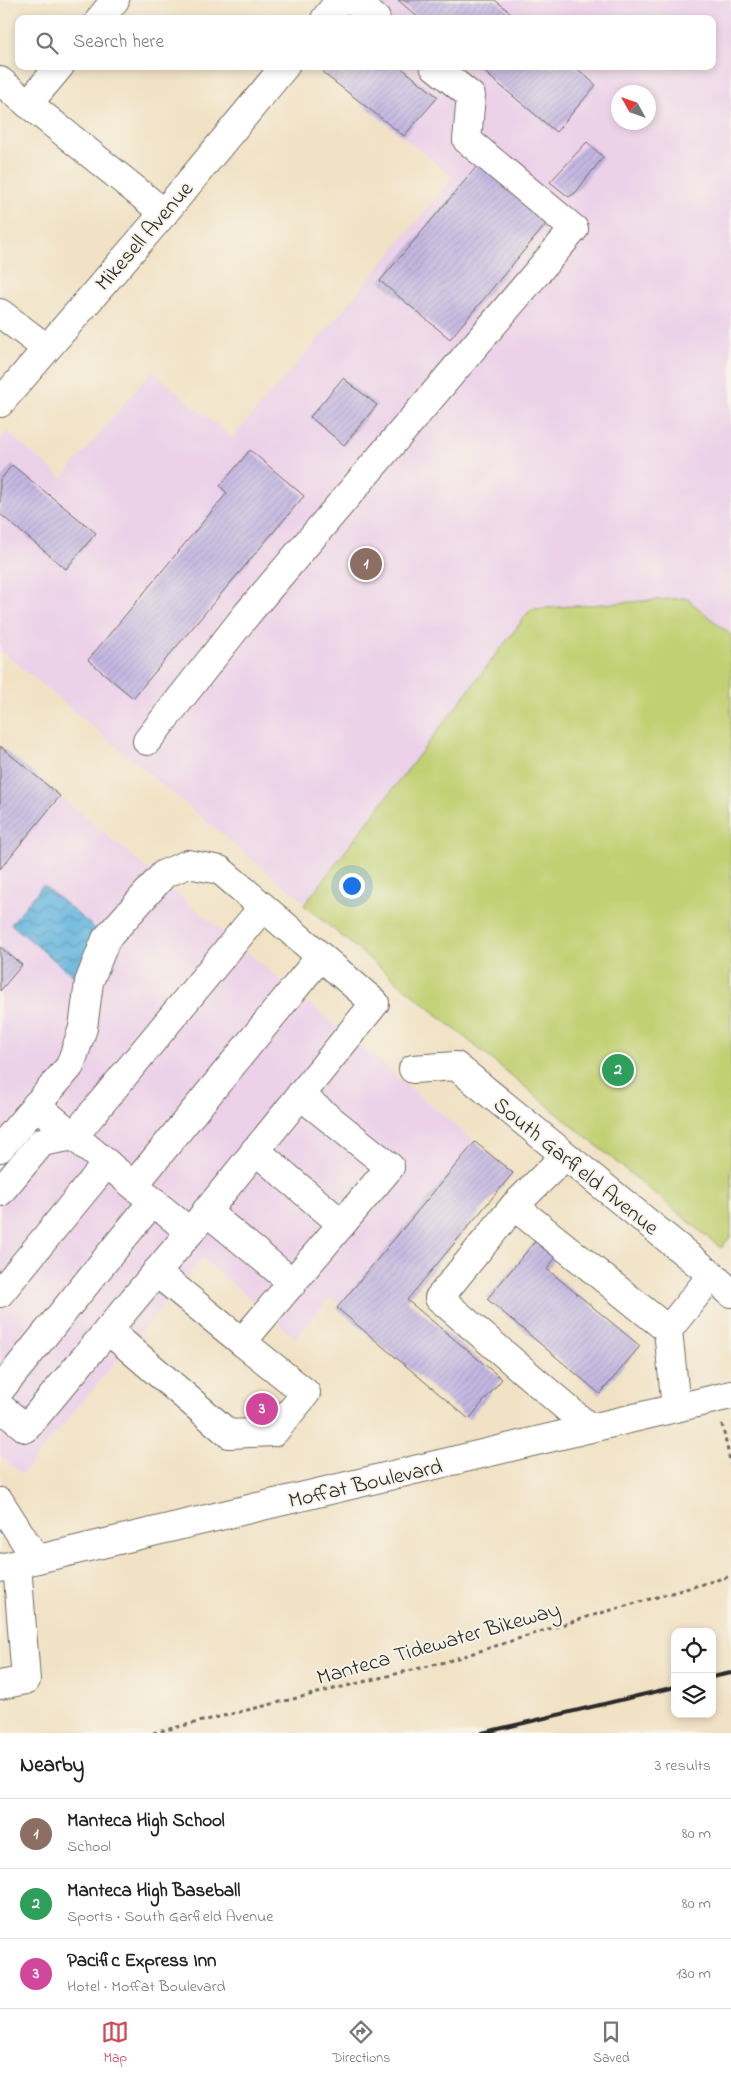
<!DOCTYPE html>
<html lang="en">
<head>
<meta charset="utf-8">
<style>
  :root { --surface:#fff; --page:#f6f6f6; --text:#222; --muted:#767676; --line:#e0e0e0; --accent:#d1495b }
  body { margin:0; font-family:"Indie Flower",sans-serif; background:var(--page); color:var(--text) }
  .controls { position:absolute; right:15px; bottom:15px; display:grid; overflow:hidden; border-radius:10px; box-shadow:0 2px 8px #0003 }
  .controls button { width:45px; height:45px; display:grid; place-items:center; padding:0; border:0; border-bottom:1px solid var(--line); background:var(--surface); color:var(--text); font:25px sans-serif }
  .compass { position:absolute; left:611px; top:85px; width:45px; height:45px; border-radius:50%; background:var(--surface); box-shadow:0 2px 8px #0003; rotate:310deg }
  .you { position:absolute; left:351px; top:885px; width:18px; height:18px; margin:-12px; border:4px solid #fff; border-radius:50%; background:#1a73e8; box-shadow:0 0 0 8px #1a73e833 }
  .badge { display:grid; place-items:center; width:32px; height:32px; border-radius:50%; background:var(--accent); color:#fff; font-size:16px; font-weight:700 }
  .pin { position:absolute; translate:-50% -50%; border:2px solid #fff; box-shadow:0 1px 5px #0006 }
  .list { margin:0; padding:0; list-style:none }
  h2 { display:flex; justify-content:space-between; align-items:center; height:65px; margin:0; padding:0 20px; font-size:21px }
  h2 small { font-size:16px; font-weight:400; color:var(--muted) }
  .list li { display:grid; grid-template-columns:32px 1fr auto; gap:15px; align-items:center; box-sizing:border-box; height:70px; padding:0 20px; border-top:1px solid var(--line) }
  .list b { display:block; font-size:19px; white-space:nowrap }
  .list p { margin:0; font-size:16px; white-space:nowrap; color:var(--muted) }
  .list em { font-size:16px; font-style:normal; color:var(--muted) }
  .icon { flex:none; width:28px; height:28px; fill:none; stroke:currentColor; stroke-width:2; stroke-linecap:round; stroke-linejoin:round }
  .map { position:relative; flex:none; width:731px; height:1733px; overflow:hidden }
  .search { position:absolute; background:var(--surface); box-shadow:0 2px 8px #0003; left:15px; right:15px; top:15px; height:55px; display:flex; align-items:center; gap:12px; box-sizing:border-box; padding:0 18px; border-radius:10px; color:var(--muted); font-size:19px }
  .sheet { height:275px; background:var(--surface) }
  nav { display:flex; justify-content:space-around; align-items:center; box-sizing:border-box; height:70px; border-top:1px solid var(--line); background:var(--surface); font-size:14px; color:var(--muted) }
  nav a { display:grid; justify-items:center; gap:2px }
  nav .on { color:var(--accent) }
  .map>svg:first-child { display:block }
  .built { fill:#ecd1e9; fill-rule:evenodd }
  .pitch { fill:#c1d072; stroke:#767e4e }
  .water { fill:url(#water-waves); stroke:#487085 }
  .building { fill:url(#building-hatch) }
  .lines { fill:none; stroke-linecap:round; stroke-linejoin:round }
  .minor-casing { stroke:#706b61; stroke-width:30 }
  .major-casing { stroke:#706b61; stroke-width:30 }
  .path { stroke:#706b61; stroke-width:3; stroke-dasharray:4 4; stroke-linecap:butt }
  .minor { stroke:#fff; stroke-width:28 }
  .major { stroke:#fff; stroke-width:28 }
  .rail { stroke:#2b2b2b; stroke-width:4 }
  .labels { text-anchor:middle; stroke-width:4; stroke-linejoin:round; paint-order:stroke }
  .street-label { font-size:22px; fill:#2b2b2b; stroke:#f7f3e8 }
</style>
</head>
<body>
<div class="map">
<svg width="731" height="1733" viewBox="0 0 731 1733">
  <defs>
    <pattern id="water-waves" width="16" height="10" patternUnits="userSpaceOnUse" patternTransform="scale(1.25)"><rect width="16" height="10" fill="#64b5df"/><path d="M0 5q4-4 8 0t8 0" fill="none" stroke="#5393b5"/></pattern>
    <pattern id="building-hatch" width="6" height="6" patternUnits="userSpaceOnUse" patternTransform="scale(1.25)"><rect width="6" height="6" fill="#c4b8e2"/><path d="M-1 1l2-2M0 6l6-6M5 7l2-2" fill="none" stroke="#a99ec2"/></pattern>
  </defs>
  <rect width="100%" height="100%" fill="#f7f3e8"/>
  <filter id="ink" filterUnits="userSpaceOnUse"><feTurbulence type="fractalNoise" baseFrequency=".02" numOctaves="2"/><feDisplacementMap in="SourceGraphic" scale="10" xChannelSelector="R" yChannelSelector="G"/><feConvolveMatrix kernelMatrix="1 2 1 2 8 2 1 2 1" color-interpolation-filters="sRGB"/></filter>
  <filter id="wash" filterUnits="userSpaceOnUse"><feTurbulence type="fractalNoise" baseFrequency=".0096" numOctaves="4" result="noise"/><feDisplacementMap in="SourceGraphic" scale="20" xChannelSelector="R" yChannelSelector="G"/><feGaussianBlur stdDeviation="1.12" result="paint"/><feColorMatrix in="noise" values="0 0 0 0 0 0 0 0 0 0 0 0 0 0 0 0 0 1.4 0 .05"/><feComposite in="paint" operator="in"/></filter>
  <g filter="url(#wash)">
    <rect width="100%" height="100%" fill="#f1e2c5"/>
    <g class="built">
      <path d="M 369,0 L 731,0 L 731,1236 L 721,1248 L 0,650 L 0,440 L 7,432 L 62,478 L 152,371 L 232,438 L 343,311 L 453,177 L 315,66 L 712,66 L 712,19 L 353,19 ZM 618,92 L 648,92 L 648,122 L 618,122 Z"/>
      <path d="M 0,746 L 475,1142 L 340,1304 L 330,1297 L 296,1338 L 202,1258 L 22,1474 L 0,1456 Z"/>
    </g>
    <path class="pitch" d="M 686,598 L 731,635 L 731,1236 L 721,1248 L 304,905 L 531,609 Z"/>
    <path class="water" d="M 43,885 L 111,942 L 79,981 L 11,924 Z"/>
    <g id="blocks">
      <g class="building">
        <path d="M 398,0 L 495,0 L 518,19 L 420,19 Z"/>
        <path d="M 329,66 L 399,66 L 438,97 L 404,136 L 323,73 Z"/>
        <path d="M 477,66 L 574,66 L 596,85 L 556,132 Z"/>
        <path d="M 587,142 L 603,157 L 576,192 L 569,197 L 550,182 Z"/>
        <path d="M 479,164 L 548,222 L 450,339 L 380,281 Z"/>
        <path d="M 343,378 L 377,405 L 344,445 L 310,417 Z"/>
        <path d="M 250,450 L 304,496 L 133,698 L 88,660 L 227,493 L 220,486 Z"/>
        <path d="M 12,465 L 96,533 L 66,569 L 0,514 L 0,480 Z"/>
        <path d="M 0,746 L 60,796 L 0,869 Z"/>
        <path d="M 0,947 L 22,965 L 0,991 Z"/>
        <path d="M 475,1142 L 513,1173 L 407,1300 L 502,1379 L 469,1419 L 337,1308 Z"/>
        <path d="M 543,1232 L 564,1248 L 547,1269 L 640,1346 L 600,1394 L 487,1299 Z"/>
      </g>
    </g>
  </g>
  <g filter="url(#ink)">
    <use href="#blocks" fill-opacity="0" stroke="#706b61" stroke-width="1"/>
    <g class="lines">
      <g class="minor-casing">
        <g id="minor">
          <path d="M 353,0 L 376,19"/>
          <path d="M 100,19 L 115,0"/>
          <path d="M 325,19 L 340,0"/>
          <path d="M 0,81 L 164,213"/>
          <path d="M 28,104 L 60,66"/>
          <path d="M 0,313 L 46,348"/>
          <path d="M 0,403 L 164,213 L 285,66"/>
          <path d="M 147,741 L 247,614 L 574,229 L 467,140 L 471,96 L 434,66"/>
          <path d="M 413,1069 L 456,1066 L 712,1275 L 731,1293"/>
          <path d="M 36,1105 L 190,1232"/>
          <path d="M 0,1148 L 70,1066 L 83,1028 L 89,982 L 106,939 L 164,874 L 188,864 L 220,870 L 375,1003 L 190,1232 L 26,1428 L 0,1407"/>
          <path d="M 255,1150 L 342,1224"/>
          <path d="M 565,1156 L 514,1206 L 439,1298 L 590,1428"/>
          <path d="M 134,1185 L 320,957"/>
          <path d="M 0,1192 L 42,1142 L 74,1136 L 262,908"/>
          <path d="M 514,1206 L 668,1330"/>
          <path d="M 206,1211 L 293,1283"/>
          <path d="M 156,1272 L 242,1342"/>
          <path d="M 0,1293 L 107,1163"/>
          <path d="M 108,1330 L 229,1434 L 274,1432 L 306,1393 L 242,1342 L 390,1167 L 300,1095"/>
          <path d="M 0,1390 L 153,1201"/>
          <path d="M 676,1408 L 668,1330 L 712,1275"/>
          <path d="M 0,1502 L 36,1559"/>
          <path d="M 0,1685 L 26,1680 L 17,1564"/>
        </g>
      </g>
      <g class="major-casing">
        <path id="major" d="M 0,1568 L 731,1395"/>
      </g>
      <g class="path">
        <path d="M 722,1424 L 731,1465"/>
        <path d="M 153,1733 L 445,1662 L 587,1617 L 731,1576"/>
      </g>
      <use href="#minor" class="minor"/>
      <use href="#major" class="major"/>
      <g class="rail">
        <path d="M 712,1677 L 731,1673"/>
        <path d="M 482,1733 L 675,1687"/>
      </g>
    </g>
  </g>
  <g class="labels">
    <g class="street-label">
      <text transform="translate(143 235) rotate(-49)" y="8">Mikesell Avenue</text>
      <text transform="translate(577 1165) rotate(39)" y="8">South Garfield Avenue</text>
      <text transform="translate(365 1482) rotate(-13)" y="8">Moffat Boulevard</text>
      <text transform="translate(438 1642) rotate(-16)" y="8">Manteca Tidewater Bikeway</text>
    </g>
  </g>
</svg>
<div class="controls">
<button><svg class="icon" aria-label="locate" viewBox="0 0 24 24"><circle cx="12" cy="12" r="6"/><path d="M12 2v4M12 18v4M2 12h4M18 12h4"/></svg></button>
<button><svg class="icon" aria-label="layers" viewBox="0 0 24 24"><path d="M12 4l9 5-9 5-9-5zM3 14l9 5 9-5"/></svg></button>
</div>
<svg class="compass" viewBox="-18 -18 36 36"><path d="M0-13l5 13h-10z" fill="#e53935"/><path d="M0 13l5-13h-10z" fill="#767676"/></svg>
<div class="you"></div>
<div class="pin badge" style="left:366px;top:564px;background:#8d6e63">1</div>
<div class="pin badge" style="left:618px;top:1070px;background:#2e9e5b">2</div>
<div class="pin badge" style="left:262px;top:1409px;background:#d1479c">3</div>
<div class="search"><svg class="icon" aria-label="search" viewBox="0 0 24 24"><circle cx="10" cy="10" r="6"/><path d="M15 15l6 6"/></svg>Search here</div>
</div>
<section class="sheet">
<h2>Nearby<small>3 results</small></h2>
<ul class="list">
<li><span class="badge" style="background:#8d6e63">1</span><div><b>Manteca High School</b><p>School</p></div><em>80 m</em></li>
<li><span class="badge" style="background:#2e9e5b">2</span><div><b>Manteca High Baseball</b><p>Sports · South Garfield Avenue</p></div><em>80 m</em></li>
<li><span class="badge" style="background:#d1479c">3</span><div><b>Pacific Express Inn</b><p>Hotel · Moffat Boulevard</p></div><em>130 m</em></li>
</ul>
</section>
<nav>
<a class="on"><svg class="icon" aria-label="map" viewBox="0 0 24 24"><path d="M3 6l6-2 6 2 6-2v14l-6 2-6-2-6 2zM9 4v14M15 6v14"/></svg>Map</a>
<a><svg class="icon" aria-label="directions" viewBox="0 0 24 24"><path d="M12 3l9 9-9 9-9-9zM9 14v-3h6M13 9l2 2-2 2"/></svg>Directions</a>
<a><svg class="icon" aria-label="saved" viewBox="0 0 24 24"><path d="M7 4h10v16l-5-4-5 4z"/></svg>Saved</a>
</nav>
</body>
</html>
